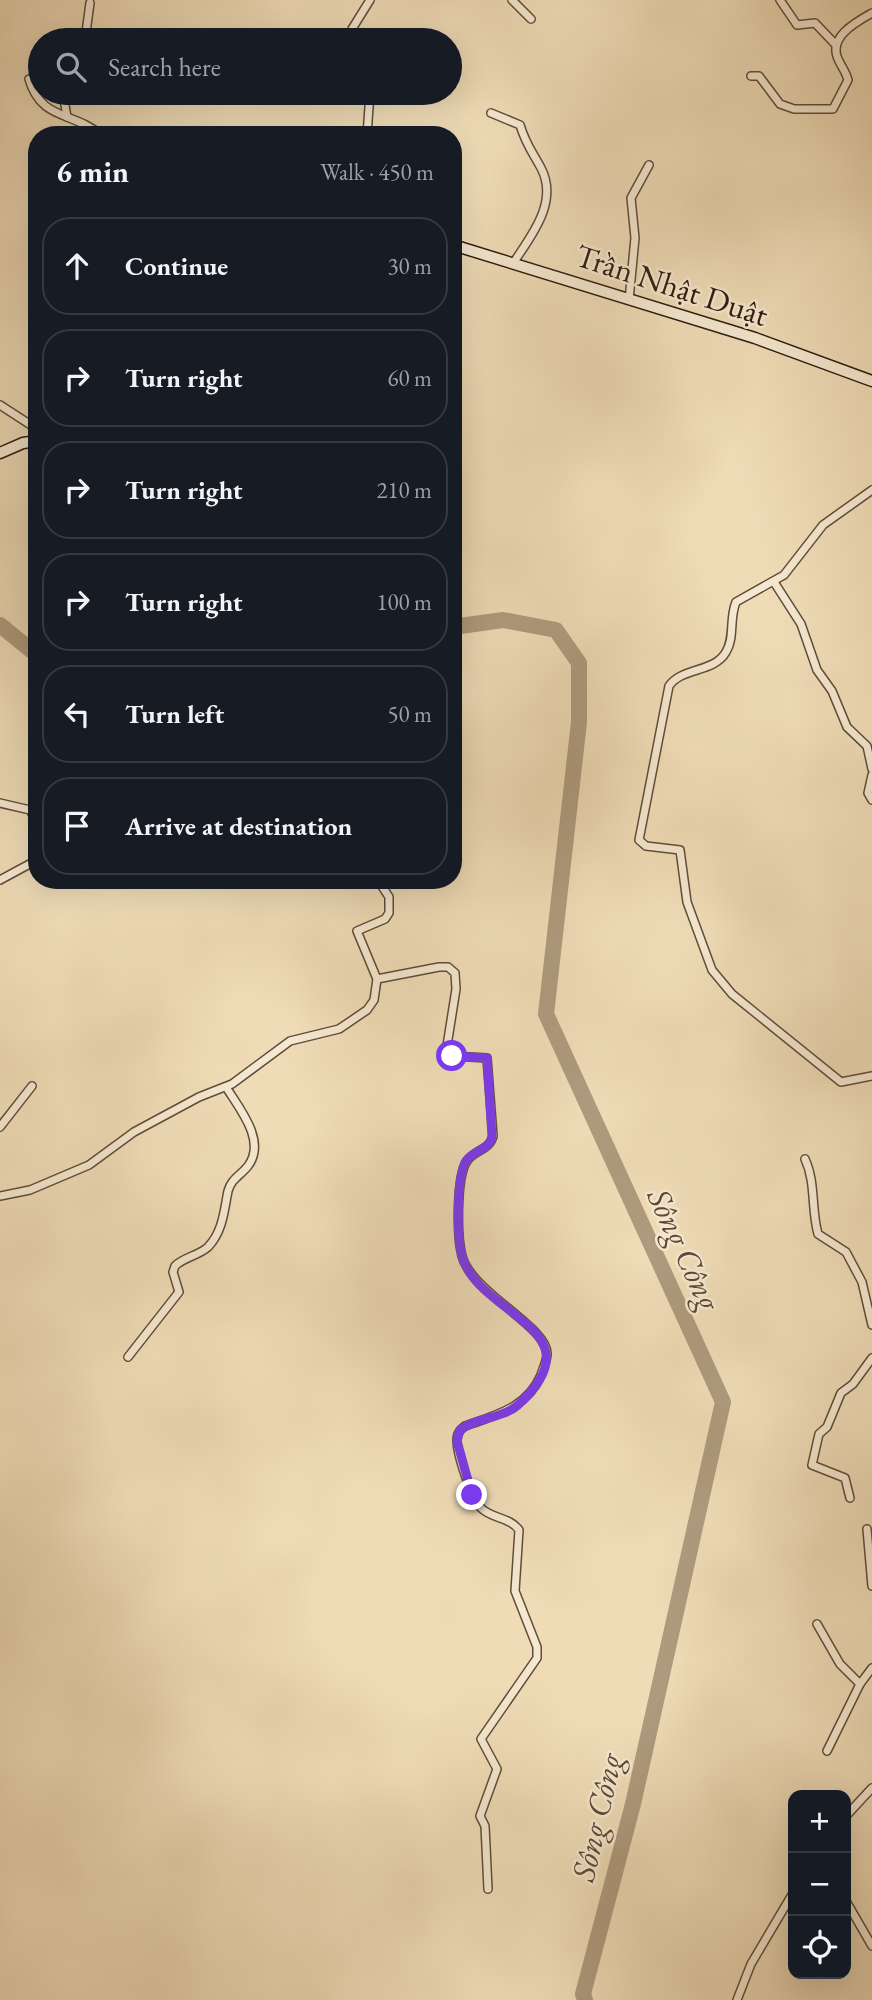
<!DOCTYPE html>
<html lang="en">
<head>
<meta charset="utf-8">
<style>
  :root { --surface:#171b24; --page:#242831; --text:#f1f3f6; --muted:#9ea1a6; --line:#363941 }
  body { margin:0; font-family:"EB Garamond",serif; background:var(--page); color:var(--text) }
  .controls { position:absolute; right:21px; bottom:21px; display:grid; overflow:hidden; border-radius:14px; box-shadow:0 7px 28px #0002 }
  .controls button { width:63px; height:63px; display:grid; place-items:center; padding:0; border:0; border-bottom:2px solid var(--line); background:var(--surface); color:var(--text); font:35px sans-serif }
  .stop { position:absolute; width:21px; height:21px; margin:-16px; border:5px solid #7c3aed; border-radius:50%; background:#fff }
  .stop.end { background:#7c3aed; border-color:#fff; box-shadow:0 2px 7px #0008 }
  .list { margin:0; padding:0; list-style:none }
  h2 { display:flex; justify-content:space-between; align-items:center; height:91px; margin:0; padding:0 28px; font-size:30px }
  h2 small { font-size:23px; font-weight:400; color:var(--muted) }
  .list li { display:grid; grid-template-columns:46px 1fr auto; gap:21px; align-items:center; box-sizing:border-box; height:98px; margin:0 14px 14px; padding:0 14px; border:2px solid var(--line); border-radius:28px }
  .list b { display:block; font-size:26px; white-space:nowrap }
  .list em { font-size:23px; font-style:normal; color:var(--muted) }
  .icon { flex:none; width:38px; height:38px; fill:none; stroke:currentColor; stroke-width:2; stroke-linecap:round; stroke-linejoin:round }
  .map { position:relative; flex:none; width:872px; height:2000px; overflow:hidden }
  .search { position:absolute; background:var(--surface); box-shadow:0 7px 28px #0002; left:28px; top:28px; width:434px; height:77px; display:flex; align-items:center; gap:18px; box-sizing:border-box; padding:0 24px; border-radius:38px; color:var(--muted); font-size:26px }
  .panel { position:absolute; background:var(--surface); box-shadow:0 7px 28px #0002; left:28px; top:126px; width:434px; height:763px; border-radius:28px }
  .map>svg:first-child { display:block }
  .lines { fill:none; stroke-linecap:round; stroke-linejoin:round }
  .river { stroke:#ae9b7e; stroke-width:16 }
  .street-casing { stroke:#604c39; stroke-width:10 }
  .secondary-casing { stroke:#301c0f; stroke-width:13 }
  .street { stroke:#f5e8d0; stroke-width:7 }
  .secondary { stroke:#f5e8d0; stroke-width:10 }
  .route { stroke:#7c3aed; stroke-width:9 }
  .labels { text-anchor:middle; stroke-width:5; stroke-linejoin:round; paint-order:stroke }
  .street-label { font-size:32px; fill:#301c0f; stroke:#f5e8d0 }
  .water-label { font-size:33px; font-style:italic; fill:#5c4836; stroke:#f5e8d0 }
</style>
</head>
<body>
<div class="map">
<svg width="872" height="2000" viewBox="0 0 872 2000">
  <rect width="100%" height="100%" fill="#efdcb7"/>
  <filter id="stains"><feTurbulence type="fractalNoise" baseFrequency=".00286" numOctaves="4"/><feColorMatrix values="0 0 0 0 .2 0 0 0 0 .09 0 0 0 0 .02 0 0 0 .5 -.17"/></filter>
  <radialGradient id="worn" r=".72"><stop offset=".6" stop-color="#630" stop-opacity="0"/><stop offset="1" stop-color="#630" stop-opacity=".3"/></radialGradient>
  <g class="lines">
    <g class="river">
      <path d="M 0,625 L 37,655"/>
      <path d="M 453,627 L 503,620 L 556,630 L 579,663 L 579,722 L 546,1014 L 723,1402 L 633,1804 L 583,1994 L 585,2000"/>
    </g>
    <g class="street-casing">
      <g id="street">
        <path d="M 512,0 L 531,19"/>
        <path d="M 780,0 L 797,25 L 815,23 L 836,45"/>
        <path d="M 85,40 L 90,3"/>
        <path d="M 350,40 L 352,29 L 370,0"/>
        <path d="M 751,76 L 759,76 L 780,104 L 794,109 L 833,109 L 848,80 C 846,72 841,66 838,59 C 828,37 856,22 872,13"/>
        <path d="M 29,79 C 41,121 73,111 101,135"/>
        <path d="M 63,93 L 67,117"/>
        <path d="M 491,113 L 520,125 C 526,145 532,151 541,168 C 559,202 531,236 514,262"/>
        <path d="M 367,135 L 370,93"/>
        <path d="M 629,300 L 635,238 L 631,198 L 649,165"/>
        <path d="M 0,405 L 37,429"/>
        <path d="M 872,490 L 823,525 L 784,575 L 736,602 C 729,618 735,638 726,652 C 714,673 682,667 669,686 L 639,840 L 646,846 L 680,850 L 687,902 L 712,970 L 732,994 L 841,1082 L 872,1076"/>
        <path d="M 774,582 L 801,624 L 817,670 L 832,691 L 847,727 L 867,746 L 872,769"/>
        <path d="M 872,775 L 868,793 L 872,800"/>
        <path d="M 0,803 L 30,810 L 37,823"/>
        <path d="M 0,880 L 37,860"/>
        <path d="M 377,979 L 439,967 L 448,967 L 455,973 L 456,989 L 446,1052 L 452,1056 L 487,1058 L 493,1136 C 490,1150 474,1150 467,1161 C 456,1177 457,1237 462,1256 C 471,1292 548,1327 547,1354 C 547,1361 543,1368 541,1375 C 527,1408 496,1415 465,1426 C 460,1430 457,1433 457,1440 C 457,1454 471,1498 481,1508 C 492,1519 510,1517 519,1530 L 515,1591 L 537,1647 L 537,1658 L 481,1739 L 497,1769 L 480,1816 L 485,1826 L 488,1889"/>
        <path d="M 0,1127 L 32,1086"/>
        <path d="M 805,1159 C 816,1183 811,1209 818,1234 L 846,1252 L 862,1282 L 872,1325"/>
        <path d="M 0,1196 L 30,1190 L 89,1165 L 134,1132 L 199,1097 L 232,1084 L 290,1041 L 339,1029 L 367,1010 L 374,1000 L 377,979 L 357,931 L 385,919 L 389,913 L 389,897 L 378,880"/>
        <path d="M 128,1357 L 179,1292 L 173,1272 L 175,1266 C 184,1257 198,1256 208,1247 C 223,1231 224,1211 228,1191 C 231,1179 241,1175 248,1166 C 267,1141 239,1108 226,1087"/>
        <path d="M 850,1498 L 845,1478 L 812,1465 L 819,1434 L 827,1427 L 841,1393 L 853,1384 L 872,1358"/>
        <path d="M 867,1529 L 872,1586"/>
        <path d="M 817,1624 L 840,1664 L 860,1684"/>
        <path d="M 827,1751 L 860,1684 L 872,1668"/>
        <path d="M 846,1816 L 872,1788"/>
        <path d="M 846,1901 L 872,1946"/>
        <path d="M 737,2000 L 751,1964 L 793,1893"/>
      </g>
    </g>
    <g class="secondary-casing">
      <g id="secondary">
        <path d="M 453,245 L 755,338 L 872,381"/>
        <path d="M 0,453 L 23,443 L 37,441"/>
      </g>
    </g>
    <use href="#street" class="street"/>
    <use href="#secondary" class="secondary"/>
  </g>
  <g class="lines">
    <path class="route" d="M 452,1056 L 487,1058 L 492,1136 C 490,1150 474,1150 466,1161 C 456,1177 457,1238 462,1256 C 478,1316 601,1329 518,1405 C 502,1419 476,1417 460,1430 L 457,1441 L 472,1495"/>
  </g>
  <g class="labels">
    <g class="street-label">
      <text transform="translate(672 285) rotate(18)" y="11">Trần Nhật Duật</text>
    </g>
    <g class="water-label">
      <text transform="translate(685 1249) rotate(65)" y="12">Sông Công</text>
      <text transform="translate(596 1817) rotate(-77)" y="12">Sông Công</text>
    </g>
  </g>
  <rect width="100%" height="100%" filter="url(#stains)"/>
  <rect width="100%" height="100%" fill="url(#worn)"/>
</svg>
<div class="controls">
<button>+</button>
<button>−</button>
<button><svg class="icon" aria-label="locate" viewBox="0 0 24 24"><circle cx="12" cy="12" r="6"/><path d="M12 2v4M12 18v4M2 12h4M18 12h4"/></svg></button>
</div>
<div class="stop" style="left:452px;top:1056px"></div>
<div class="stop end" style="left:472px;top:1495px"></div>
<div class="search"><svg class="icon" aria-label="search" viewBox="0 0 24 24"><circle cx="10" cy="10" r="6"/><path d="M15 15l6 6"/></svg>Search here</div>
<section class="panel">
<h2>6 min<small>Walk · 450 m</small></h2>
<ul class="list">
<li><svg class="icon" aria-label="ahead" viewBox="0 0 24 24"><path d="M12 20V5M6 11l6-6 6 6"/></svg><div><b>Continue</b></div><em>30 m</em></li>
<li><svg class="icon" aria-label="right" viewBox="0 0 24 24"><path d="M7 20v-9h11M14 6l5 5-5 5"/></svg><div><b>Turn right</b></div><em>60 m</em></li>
<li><svg class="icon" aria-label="right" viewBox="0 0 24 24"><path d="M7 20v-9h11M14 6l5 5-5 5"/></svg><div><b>Turn right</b></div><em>210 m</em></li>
<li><svg class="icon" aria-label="right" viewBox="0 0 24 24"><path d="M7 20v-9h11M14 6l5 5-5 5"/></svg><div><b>Turn right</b></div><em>100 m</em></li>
<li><svg class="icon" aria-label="left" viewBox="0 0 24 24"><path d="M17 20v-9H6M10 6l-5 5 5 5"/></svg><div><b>Turn left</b></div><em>50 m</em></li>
<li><svg class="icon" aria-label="arrive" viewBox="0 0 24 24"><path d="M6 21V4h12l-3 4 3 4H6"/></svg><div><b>Arrive at destination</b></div></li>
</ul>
</section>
</div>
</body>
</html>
